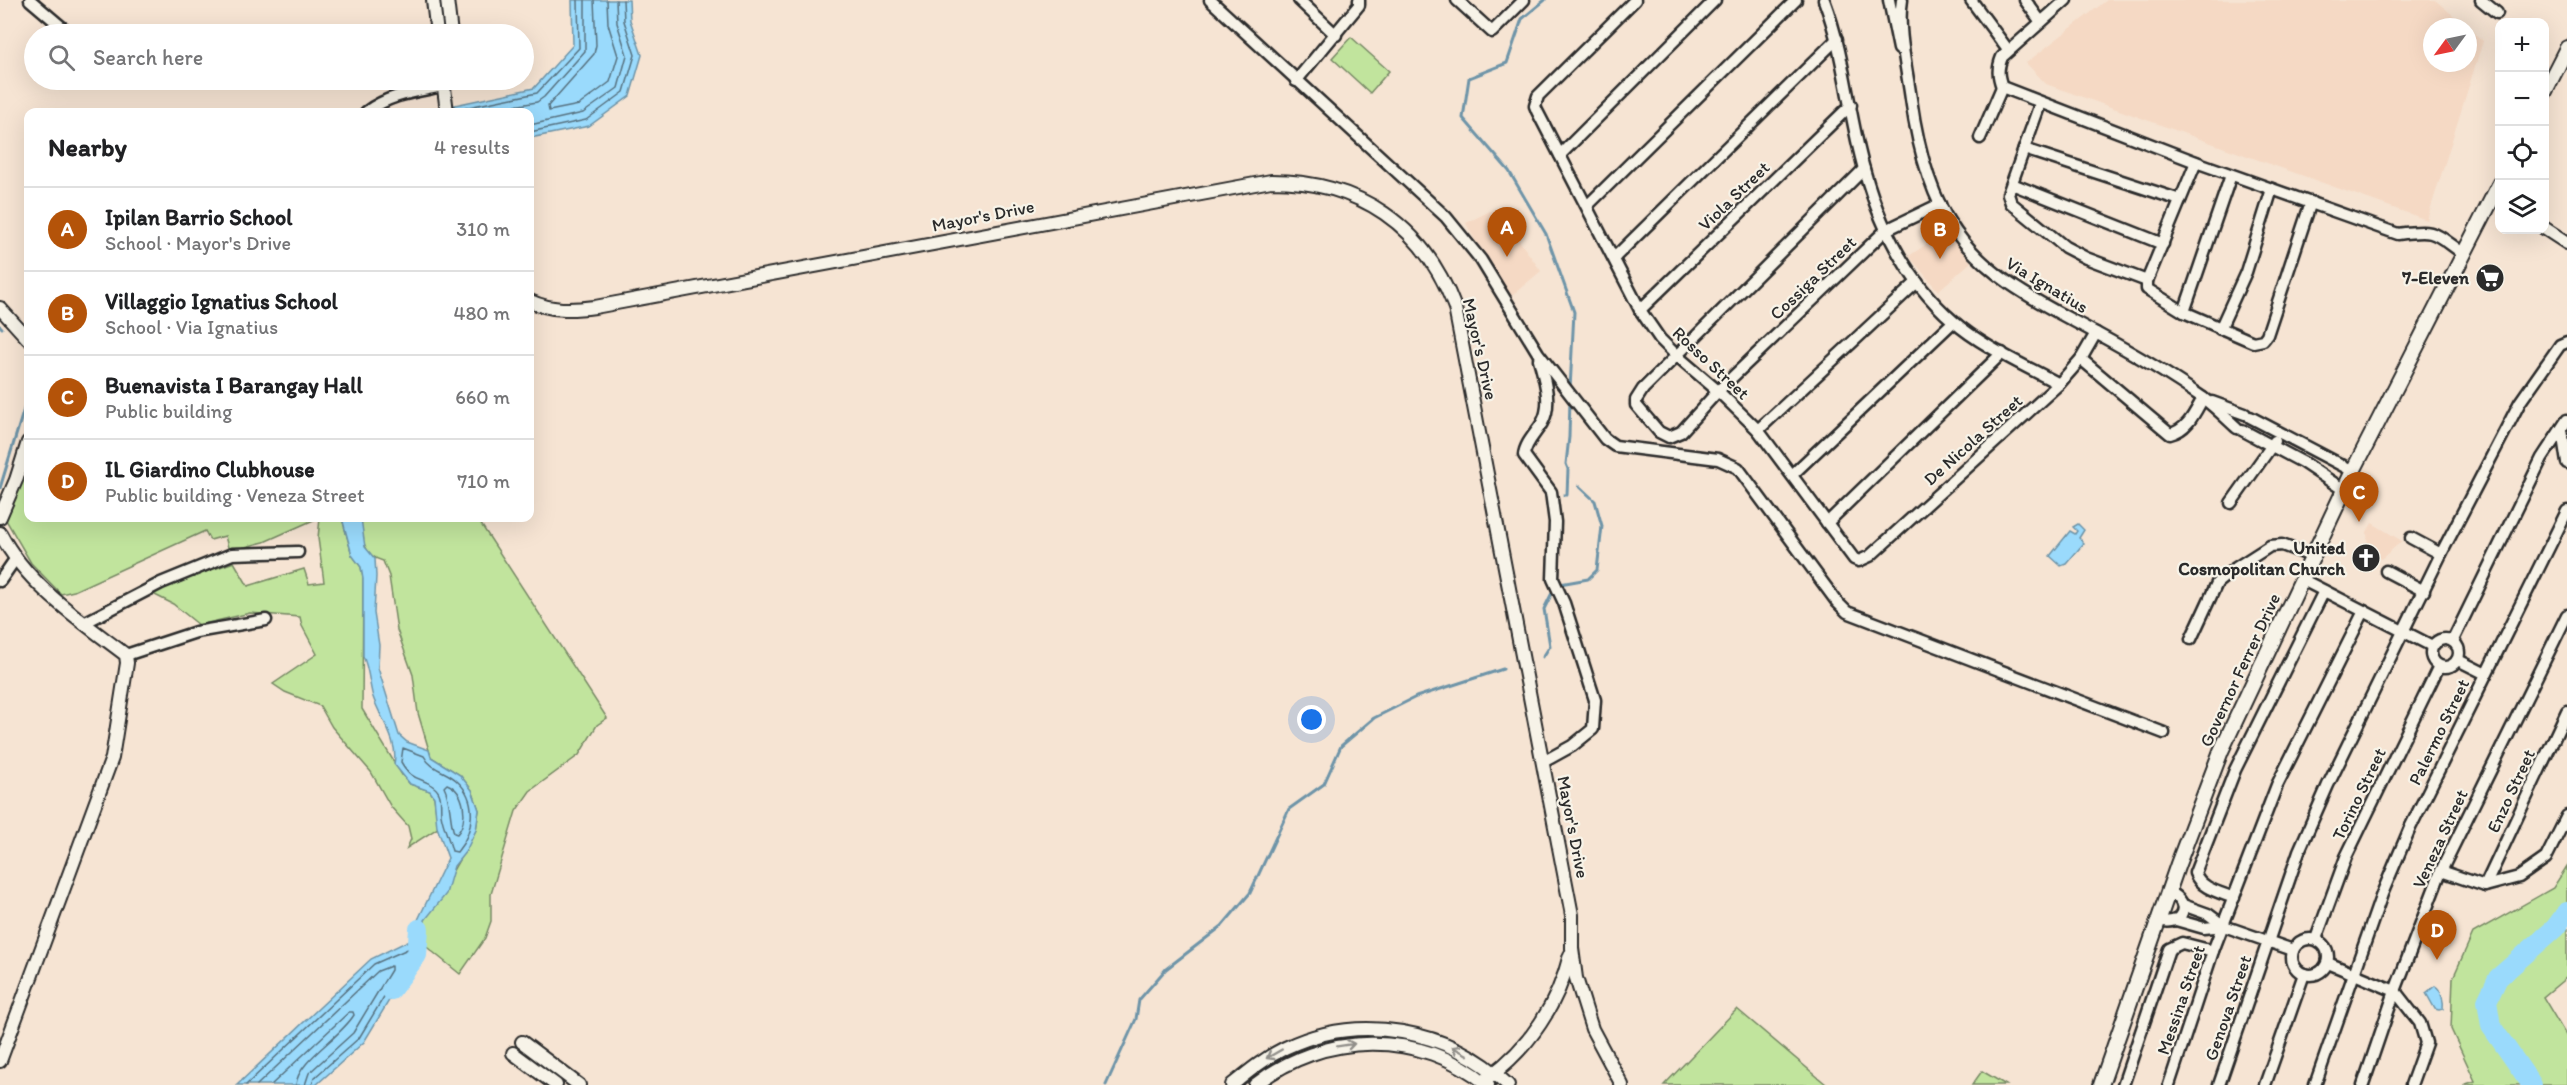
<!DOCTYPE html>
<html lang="en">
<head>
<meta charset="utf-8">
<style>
  :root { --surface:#fff; --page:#f2f2f2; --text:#202124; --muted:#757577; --line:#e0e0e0; --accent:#b45309 }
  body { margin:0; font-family:Itim,sans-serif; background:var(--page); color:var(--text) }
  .controls { position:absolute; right:18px; top:18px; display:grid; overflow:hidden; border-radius:12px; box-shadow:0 6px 24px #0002 }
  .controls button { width:54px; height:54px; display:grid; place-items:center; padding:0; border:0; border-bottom:2px solid var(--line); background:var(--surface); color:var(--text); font:30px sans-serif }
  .compass { position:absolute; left:2423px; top:18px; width:54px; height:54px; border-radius:50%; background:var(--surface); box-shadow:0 6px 24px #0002; rotate:237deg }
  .you { position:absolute; left:1312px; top:720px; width:21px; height:21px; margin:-15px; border:4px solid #fff; border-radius:50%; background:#1a73e8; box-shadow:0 0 0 9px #1a73e833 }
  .badge { display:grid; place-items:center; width:39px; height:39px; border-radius:50%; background:var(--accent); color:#fff; font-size:20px; font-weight:700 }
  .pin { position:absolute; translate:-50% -50px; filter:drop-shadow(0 2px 3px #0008) }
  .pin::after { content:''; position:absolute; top:32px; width:21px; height:18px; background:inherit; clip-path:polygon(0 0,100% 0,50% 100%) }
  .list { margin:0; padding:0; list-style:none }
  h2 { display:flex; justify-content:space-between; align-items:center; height:78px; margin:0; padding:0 24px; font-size:26px }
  h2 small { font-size:20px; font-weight:400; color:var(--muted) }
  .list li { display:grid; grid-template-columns:39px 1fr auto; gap:18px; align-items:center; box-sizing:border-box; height:84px; padding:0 24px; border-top:2px solid var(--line) }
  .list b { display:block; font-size:22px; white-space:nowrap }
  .list p { margin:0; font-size:20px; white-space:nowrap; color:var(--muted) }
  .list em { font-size:20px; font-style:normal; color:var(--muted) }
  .icon { flex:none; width:33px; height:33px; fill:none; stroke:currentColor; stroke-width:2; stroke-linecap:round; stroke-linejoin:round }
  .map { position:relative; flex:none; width:2567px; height:1085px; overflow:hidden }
  .search { position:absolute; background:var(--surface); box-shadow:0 6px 24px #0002; left:24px; top:24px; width:510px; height:66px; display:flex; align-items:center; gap:15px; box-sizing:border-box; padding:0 21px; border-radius:33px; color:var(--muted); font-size:22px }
  .panel { position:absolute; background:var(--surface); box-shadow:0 6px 24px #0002; left:24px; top:108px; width:510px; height:414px; border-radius:12px }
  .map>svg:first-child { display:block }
  .built { fill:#f5d9c4 }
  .green { fill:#c1e49d; stroke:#768864; stroke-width:1.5 }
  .water { fill:#9adafc; stroke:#6e94a8; stroke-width:1.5 }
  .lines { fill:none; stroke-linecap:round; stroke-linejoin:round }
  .shore { stroke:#57717f; stroke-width:1.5 }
  .stream { stroke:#6e94a8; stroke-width:3 }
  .river { stroke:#9adafc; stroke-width:20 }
  .minor-casing { stroke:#2b2b2b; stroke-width:15 }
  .tertiary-casing { stroke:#2b2b2b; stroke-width:16 }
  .secondary-casing { stroke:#2b2b2b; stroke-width:18 }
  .minor { stroke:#f7f3e8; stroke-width:10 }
  .tertiary { stroke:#f7f3e8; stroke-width:12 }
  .secondary { stroke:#f7f3e8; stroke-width:14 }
  .oneway { stroke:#918f8a }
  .labels { text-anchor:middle; stroke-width:4.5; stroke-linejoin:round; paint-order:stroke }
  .street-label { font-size:18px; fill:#2b2b2b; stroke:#f7f3e8 }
  .poi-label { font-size:18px; font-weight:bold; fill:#2b2b2b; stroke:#f7f3e8; text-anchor:end }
</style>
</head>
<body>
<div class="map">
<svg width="2567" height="1085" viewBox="0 0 2567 1085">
  <rect width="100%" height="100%" fill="#f6e4d3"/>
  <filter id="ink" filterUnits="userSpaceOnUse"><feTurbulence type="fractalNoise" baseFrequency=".0167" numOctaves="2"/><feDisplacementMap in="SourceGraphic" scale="12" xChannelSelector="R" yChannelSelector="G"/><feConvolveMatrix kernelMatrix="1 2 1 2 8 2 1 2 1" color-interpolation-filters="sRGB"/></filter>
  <g filter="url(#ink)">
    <g class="built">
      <path d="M 2107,0 L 2435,0 L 2467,27 L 2432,27 L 2432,63 L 2468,63 L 2468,28 L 2483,41 L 2427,220 L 2046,84 L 2026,63 Z"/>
      <path d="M 1496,208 L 1541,271 L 1510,297 L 1487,265 L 1466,223 Z"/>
      <path d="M 1946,231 L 1971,262 L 1938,291 L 1909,256 Z"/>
      <path d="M 2372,523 L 2402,541 L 2381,559 L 2368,550 L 2367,532 Z"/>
    </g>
    <g class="green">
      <path d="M 1351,37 L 1389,71 L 1370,93 L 1332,58 Z"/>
      <path d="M 28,465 L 28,518 L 318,518 L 264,542 L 229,551 L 225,536 L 210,540 L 205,531 L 74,591 L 61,594 L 31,563 L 6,520 Z"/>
      <path d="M 320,518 L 342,518 L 352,555 L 361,567 L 363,578 L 362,709 L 402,775 L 410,784 L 430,791 L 434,797 L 438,828 L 407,848 L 411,839 L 408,826 L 391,807 L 371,772 L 332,727 L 320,706 L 285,692 L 273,684 L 317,654 L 302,626 L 300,617 L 250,613 L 199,625 L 173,604 L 149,592 L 234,562 L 248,586 L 304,569 L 309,584 L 324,582 L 318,538 Z"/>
      <path d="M 361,519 L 477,518 L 607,718 L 597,725 L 579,755 L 530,791 L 516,811 L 491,894 L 491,921 L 485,938 L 460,974 L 423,944 L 425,920 L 476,830 L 479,810 L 472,790 L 460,775 L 431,757 L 418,713 L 413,675 L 397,630 L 389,576 L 383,561 C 363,556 361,537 361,519 Z"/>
      <path d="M 2567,866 L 2567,977 L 2543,997 L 2567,1037 L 2567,1085 L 2463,1085 L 2475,1081 L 2451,1029 L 2453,978 L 2473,933 L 2553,888 Z"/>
      <path d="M 1737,1009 L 1827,1085 L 1664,1085 Z"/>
      <path d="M 1982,1071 L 2006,1085 L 1972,1085 Z"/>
    </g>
    <g class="water">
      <path d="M 572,0 L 629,0 L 630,20 L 642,55 L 630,96 L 589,126 L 530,138 L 530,112 L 422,112 L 534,88 L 573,45 Z"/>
      <path d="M 342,518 L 361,518 L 365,547 L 375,559 L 376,576 L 374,613 L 379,645 L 378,668 L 399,735 L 407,742 L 429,750 L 431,757 L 460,775 L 472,790 L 479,810 L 476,830 L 466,851 L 454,866 L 446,894 L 425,920 L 423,944 L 364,1042 L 316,1085 L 237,1085 L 371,959 L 414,938 L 415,926 L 448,858 L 437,827 L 434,797 L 430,791 L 410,784 L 394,764 C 399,741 380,718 373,697 C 369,683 369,669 363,656 L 363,579 L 361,567 L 352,555 Z"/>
      <path d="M 2078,524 L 2084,530 L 2079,538 L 2084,543 L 2066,564 L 2061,566 L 2050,556 L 2070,531 L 2075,534 L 2077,531 L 2073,527 Z"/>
      <path d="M 2435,986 C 2442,990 2444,1002 2443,1009 L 2439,1010 L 2435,1009 L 2426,993 Z"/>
    </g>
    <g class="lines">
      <g class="shore">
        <path d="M 594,0 L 596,45 L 594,54 L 548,106 L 549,111 L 579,105 L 610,82 L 618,56 L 608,24 L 607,0"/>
        <path d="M 454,110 L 537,93 L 579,48 L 578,0"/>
        <path d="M 479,112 L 537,102 L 544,97 L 585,51 L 585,0"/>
        <path d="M 530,125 L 583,113 L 618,88 L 627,55 L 617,23 L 616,0"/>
        <path d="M 530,132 L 586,120 L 624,92 L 635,55 L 624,21 L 623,0"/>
        <path d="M 403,748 L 424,756 C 431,770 447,771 457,781 C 478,800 474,832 457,852 L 452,851 C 449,838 443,827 441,814 C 440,804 443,794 434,787 C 420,775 414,784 401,762 Z"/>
        <path d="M 447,784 C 465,791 469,820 457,834 L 454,833 C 449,818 451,800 444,787 Z"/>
        <path d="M 246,1085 L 374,964 L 410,948 L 411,952 L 359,1038 L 314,1078 L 312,1085"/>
        <path d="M 257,1085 L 378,971 L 391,966 L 391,970 L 353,1033 L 309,1073 L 305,1085"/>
        <path d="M 271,1085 L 349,1012 L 353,1012 L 354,1015 C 340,1038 297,1061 296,1085"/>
      </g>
      <g class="stream">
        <path d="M 1545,0 L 1522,19 L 1507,63 L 1469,78 L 1463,118 L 1509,171 L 1546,234 L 1574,312 L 1570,389"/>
        <path d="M 0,326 L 2,328"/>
        <path d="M 0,488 L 28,396 L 28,379"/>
        <path d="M 1564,495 L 1567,495 L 1568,469 L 1566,464 L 1569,437 L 1570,398"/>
        <path d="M 1560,584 L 1588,579 L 1597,570 L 1602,526 L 1595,501 L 1579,486"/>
        <path d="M 1543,657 L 1550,646 L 1544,609 L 1554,589"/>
        <path d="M 1106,1085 L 1136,1019 L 1139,1000 L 1166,969 L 1222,926 L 1250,893 L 1289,809 L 1324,784 L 1341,746 L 1374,718 L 1416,697 L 1503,669"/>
      </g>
      <g class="river">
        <path d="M 391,990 L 417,955 L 419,929"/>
        <path d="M 2532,1085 L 2491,1026 L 2487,1001 L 2498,978 L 2555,928 L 2567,912"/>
      </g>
      <g class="minor-casing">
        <g id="minor">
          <path d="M 30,0 L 70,34"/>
          <path d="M 1210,0 L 1446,217 L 1481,260 L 1538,353 L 1605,439 L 1615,446 L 1718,459 L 1738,468 L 1837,602 L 1847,612 L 2164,733"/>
          <path d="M 1299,0 L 1336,35"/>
          <path d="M 1457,0 L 1492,32 L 1524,0"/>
          <path d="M 1635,0 L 1538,96 L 1535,106 L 1537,111 L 1640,310 L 1660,339 L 1676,355 L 1718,391 L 1758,430 L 1854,559 L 1859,561 L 1870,556 L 2059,384 L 2081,359 L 2096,333"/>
          <path d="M 1824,0 C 1845,55 1848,113 1864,169 C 1880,227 1907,281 1953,321 C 1981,346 2026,366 2059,384"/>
          <path d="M 1889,0 L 1899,49"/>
          <path d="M 1902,0 C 1897,29 1907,69 1911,99 C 1917,142 1930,196 1956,232 C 1991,281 2043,304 2094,332 C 2131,352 2169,374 2203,398 C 2215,407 2226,418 2237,428"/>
          <path d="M 1971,0 L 2008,50"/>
          <path d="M 2025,0 L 2041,22"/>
          <path d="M 2066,0 L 2002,57 C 1997,69 1998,76 2002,87 L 2196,162 L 2398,234 C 2437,229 2433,232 2464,254"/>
          <path d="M 2481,0 L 2497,13"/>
          <path d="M 1296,81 L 1359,5 L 1359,0"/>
          <path d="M 2040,104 L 2008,194 L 2011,203 L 2065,247 L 2086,258 L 2147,281"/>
          <path d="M 366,112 C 391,94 414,92 443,86"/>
          <path d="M 1980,138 L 2002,87"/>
          <path d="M 2024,149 L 2180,200"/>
          <path d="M 1560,155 L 1715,0"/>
          <path d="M 2196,162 L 2147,281 L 2147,289 L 2184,312 L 2253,342 L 2263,340 L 2267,335 L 2311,202"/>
          <path d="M 1864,169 L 1643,389 L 1636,400 L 1636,405 L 1659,432 L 1669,437 L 1681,432 L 1718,391 L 1886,230 L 1940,204"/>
          <path d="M 2012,184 L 2163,244"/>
          <path d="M 1587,206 L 1796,0"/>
          <path d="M 1614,258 L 1837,39"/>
          <path d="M 1640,310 L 1851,105"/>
          <path d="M 2184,312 L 2231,175"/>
          <path d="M 2220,329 L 2246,272 L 2272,189"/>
          <path d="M 1539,359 C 1544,378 1553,404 1542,423 C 1536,433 1525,443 1524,455 L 1551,492 L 1555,522 L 1553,579 L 1564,603 L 1595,700 L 1593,729 L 1572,746 L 1543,762"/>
          <path d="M 2081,359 L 2170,434 C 2188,430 2195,412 2203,398"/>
          <path d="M 2212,402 L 2245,414"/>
          <path d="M 2250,417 L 2353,471"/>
          <path d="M 1758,430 L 1917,282"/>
          <path d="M 2242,430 L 2302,462 L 2344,490"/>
          <path d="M 2562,430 L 2567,463"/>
          <path d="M 1792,475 L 1953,322"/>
          <path d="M 2231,503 L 2275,441"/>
          <path d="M 1827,523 L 2002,353"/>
          <path d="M 2411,538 L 2441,554"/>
          <path d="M 2386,571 L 2424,591"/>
          <path d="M 2303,580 L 2432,646"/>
          <path d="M 0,581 L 16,558"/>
          <path d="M 84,623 L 161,583 L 232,554 L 298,552"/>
          <circle cx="2445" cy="653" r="14"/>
          <path d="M 2191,639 L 2217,583 L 2234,569 L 2270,546 L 2282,545 L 2314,557"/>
          <path d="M 2453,640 L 2542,458 L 2567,420"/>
          <path d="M 126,655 L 196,632 L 266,620"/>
          <path d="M 2458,660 L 2486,674"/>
          <path d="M 2441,871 L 2485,886 L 2519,877 L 2546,858 L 2567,816"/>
          <path d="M 2485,886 L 2567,711"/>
          <path d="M 2234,898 C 2219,892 2201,889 2195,873 L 2235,770 L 2324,591"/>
          <path d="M 2183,905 L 2208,914 L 2224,926 L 2293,950"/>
          <path d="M 2159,920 C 2183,928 2193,902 2169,892"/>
          <path d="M 2176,920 L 2204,928 L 2224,926"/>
          <circle cx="2310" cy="957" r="18"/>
          <path d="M 2316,939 L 2346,857 L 2439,666"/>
          <path d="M 2328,963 L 2395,991 L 2420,1023 L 2426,1043 L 2411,1085"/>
          <path d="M 2123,1085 L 2169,949 L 2182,943 L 2213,951"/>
          <path d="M 2169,1085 L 2213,951 L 2277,785 L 2364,611"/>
          <path d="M 2219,1085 L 2299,851 L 2328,785 L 2441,554 L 2520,402 L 2560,345 L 2567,342"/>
          <path d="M 2265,1085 L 2304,974"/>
          <path d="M 2315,1085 L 2382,894 L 2410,828 L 2567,511"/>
          <path d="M 2363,1085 L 2395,991 L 2441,871 L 2567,615"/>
        </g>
      </g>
      <g class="tertiary-casing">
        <g id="tertiary">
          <path d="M 433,0 L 437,34"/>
          <path d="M 447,0 L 451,34"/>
          <path d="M 443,80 L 447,112"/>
          <path d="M 2544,228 L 2567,243"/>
          <path d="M 530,301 C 551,311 572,310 595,307 L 1271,181 C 1359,181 1424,225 1455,308 L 1572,915 L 1572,948 L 1576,978 L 1592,1029 L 1622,1085"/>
          <path d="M 0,308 L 28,339"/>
          <path d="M 0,517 L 16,480 L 28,442"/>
          <path d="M 0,533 C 27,585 80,620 126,655 L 127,663 L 112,758 L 0,1061"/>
          <path d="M 522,1042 L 579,1085"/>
          <path d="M 513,1053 L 556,1085"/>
          <path d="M 1489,1077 C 1530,1047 1558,1004 1570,955"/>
          <path d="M 1232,1085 C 1249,1071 1265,1058 1285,1048 C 1359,1012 1449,1029 1508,1085"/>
          <path d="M 1255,1085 C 1323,1031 1420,1029 1488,1085"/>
        </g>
      </g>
      <g class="secondary-casing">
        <g id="secondary">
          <path d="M 2544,93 L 2567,48"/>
          <path d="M 2101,1085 L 2178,864 L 2221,751 L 2353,471 L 2500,183"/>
        </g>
      </g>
      <use href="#minor" class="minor"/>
      <use href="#tertiary" class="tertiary"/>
      <use href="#secondary" class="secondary"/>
    </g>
    <defs><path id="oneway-shaft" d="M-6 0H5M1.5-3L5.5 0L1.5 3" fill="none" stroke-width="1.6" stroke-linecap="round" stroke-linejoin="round" transform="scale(1.5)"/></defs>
    <g class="oneway">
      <use href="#oneway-shaft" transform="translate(1346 1045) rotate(-9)"/>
      <use href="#oneway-shaft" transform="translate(1460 1051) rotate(-152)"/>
      <use href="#oneway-shaft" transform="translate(1274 1054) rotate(150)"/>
    </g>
  </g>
  <defs>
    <g id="supermarket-disc" transform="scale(1.5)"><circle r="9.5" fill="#2b2b2b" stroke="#f7f3e8"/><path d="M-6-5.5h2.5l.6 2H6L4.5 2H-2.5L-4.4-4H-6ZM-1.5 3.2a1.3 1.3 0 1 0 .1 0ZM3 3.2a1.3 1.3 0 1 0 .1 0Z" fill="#fff"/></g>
    <g id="church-disc" transform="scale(1.5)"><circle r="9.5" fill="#2b2b2b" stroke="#f7f3e8"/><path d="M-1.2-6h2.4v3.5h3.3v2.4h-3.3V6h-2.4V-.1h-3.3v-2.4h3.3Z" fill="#fff"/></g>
  </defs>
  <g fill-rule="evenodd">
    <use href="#supermarket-disc" x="2490" y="278"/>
    <use href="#church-disc" x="2366" y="558"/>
  </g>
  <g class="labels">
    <g class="street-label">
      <text transform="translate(1734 196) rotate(-44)" y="6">Viola Street</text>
      <text transform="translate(983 216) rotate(-11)" y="6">Mayor's Drive</text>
      <text transform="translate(1813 278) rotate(-44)" y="6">Cossiga Street</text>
      <text transform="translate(2047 285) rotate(31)" y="6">Via Ignatius</text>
      <text transform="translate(1480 349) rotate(77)" y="6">Mayor's Drive</text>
      <text transform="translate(1711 363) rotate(43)" y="6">Rosso Street</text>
      <text transform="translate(1973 440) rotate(-42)" y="6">De Nicola Street</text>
      <text transform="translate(2240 670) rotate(-65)" y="6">Governor Ferrer Drive</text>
      <text transform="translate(2439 732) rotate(-64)" y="6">Palermo Street</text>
      <text transform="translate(2511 791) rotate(-65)" y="6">Enzo Street</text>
      <text transform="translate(2359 794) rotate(-64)" y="6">Torino Street</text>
      <text transform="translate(1573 827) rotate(79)" y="6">Mayor's Drive</text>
      <text transform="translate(2440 839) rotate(-65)" y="6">Veneza Street</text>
      <text transform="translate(2181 1000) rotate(-71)" y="6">Messina Street</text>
      <text transform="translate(2228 1008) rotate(-71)" y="6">Genova Street</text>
    </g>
    <g class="poi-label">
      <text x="2469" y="284">7-Eleven</text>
      <text x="2345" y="554">United<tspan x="2345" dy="21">Cosmopolitan Church</tspan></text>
    </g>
  </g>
</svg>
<div class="controls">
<button>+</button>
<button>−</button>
<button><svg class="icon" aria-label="locate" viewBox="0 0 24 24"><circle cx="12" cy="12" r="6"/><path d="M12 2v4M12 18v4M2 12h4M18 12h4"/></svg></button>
<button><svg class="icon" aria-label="layers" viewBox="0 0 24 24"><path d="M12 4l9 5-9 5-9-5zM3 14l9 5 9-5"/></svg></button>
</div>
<svg class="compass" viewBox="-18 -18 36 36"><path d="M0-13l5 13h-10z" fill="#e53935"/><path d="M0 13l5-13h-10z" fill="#757577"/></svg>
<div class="you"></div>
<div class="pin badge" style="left:1507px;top:257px">A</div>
<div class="pin badge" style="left:1940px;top:259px">B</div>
<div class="pin badge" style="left:2359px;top:522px">C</div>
<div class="pin badge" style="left:2437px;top:960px">D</div>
<div class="search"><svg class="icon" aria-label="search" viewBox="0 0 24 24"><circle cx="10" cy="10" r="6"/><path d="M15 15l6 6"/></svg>Search here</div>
<section class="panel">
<h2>Nearby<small>4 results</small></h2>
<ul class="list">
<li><span class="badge">A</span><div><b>Ipilan Barrio School</b><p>School · Mayor's Drive</p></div><em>310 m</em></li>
<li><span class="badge">B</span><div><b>Villaggio Ignatius School</b><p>School · Via Ignatius</p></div><em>480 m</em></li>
<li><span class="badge">C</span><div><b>Buenavista I Barangay Hall</b><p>Public building</p></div><em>660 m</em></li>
<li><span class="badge">D</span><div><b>IL Giardino Clubhouse</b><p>Public building · Veneza Street</p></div><em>710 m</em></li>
</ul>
</section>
</div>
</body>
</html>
